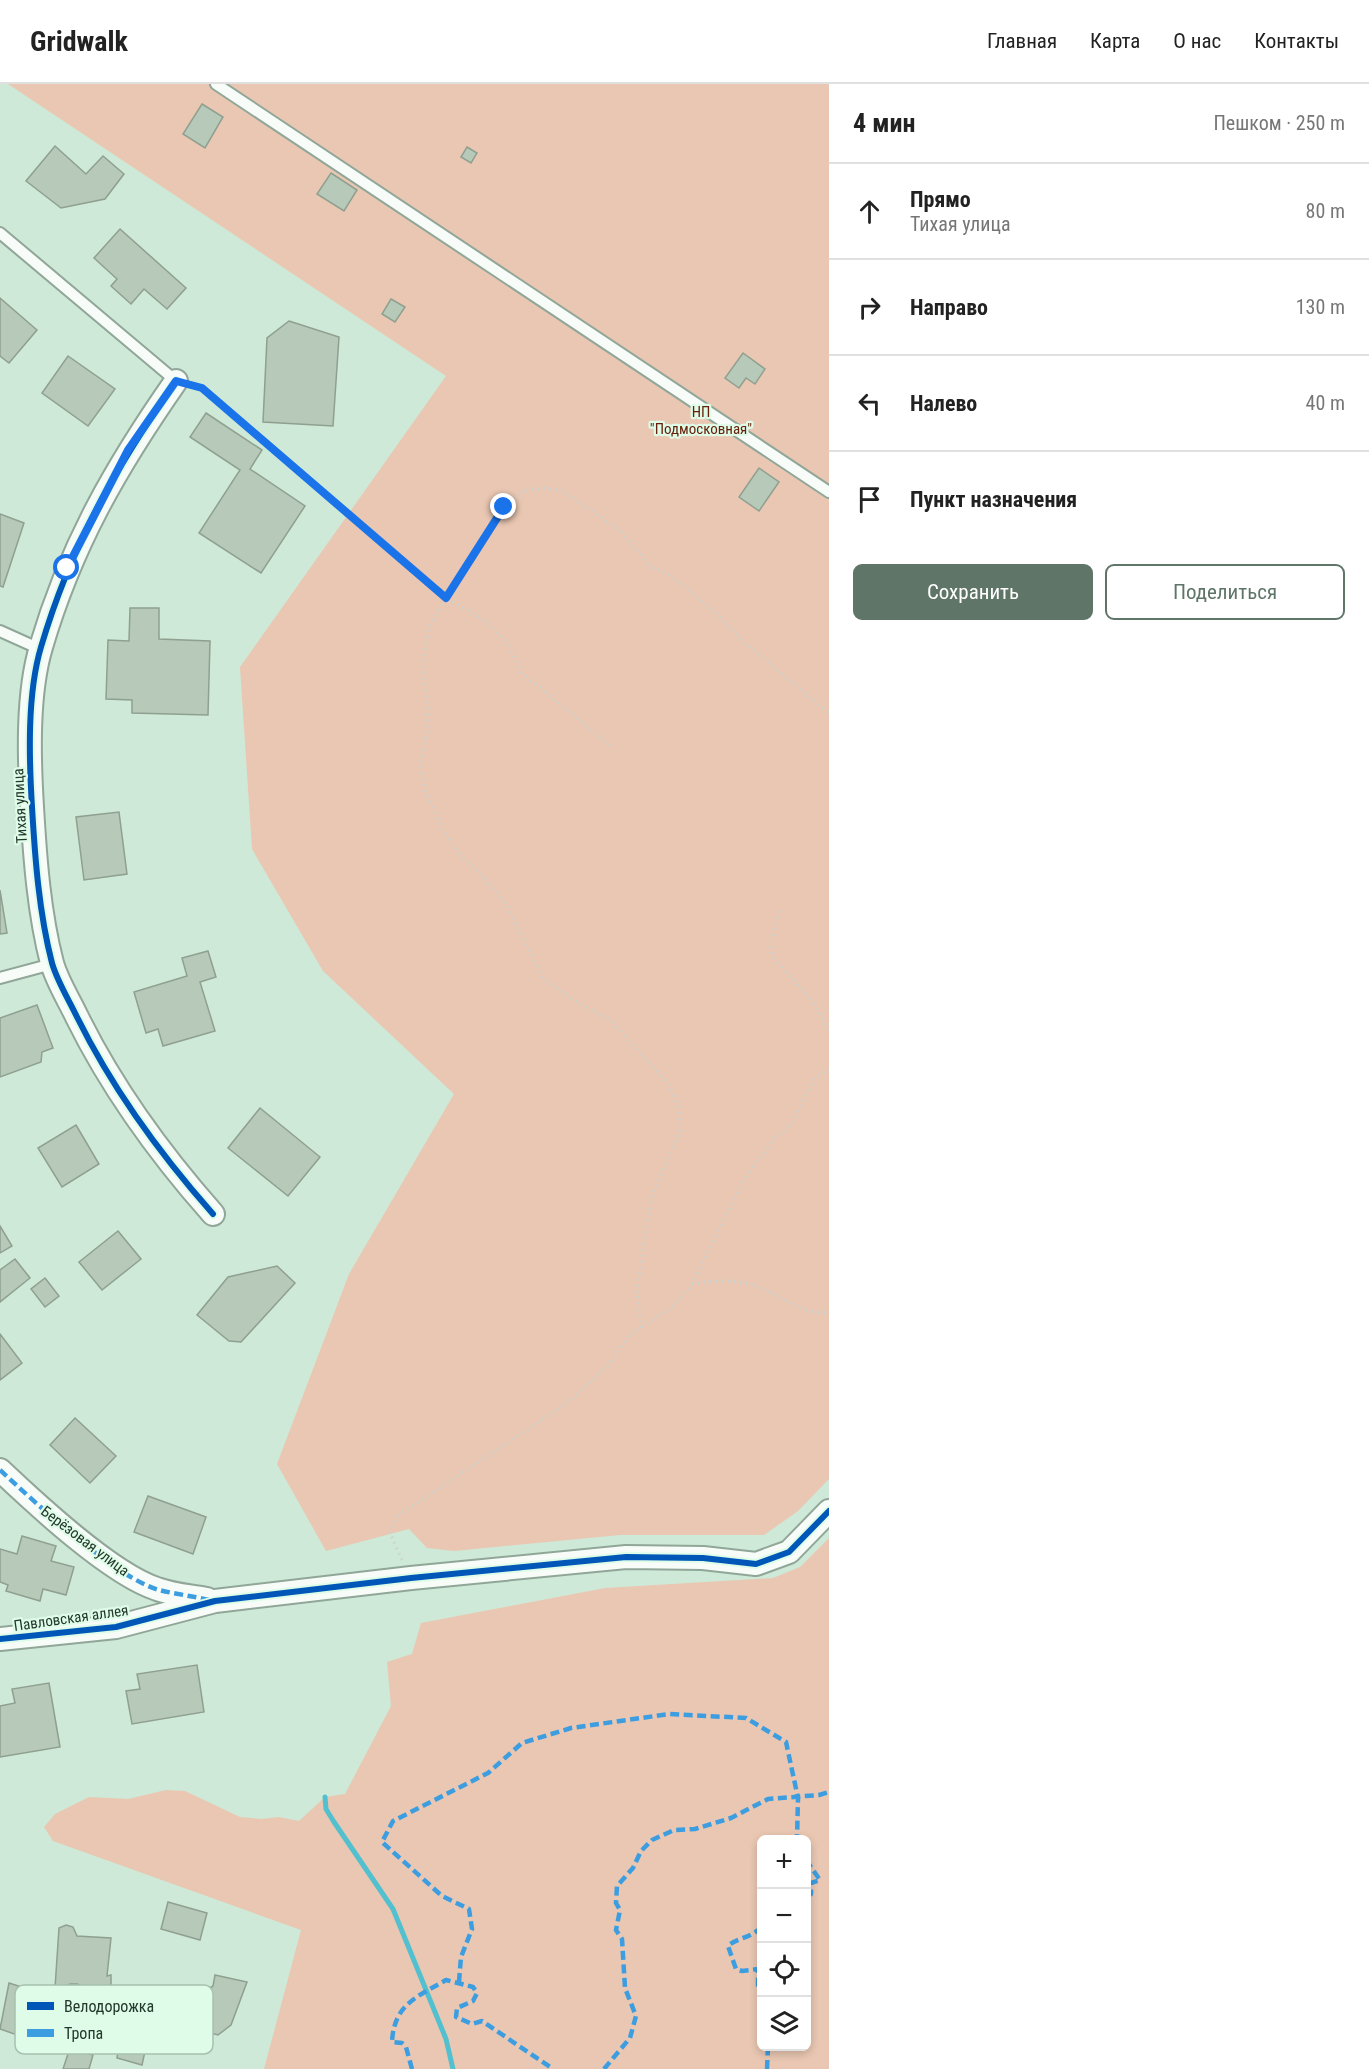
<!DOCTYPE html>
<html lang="ru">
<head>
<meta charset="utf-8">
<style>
  :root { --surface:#fff; --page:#f6f6f6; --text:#222; --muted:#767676; --line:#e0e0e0; --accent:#5f7567 }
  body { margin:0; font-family:"Roboto Condensed",sans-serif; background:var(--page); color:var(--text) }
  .controls { position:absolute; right:18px; bottom:18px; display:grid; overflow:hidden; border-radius:9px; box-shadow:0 3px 9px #0003 }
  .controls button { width:54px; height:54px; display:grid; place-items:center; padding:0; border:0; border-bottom:2px solid var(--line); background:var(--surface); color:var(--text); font:30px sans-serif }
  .stop { position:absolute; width:18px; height:18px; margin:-14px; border:4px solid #1a73e8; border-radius:50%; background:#fff }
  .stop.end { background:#1a73e8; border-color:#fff; box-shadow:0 2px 6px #0008 }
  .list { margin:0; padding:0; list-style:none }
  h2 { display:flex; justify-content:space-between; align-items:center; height:78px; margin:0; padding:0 24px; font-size:26px }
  h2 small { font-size:20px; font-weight:400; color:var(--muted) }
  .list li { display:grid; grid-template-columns:39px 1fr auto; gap:18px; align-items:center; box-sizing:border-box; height:96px; padding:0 24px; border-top:2px solid var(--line) }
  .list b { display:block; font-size:22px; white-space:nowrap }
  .list p { margin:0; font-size:20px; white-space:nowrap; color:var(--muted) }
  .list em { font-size:20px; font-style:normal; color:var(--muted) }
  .actions { display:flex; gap:12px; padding:18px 24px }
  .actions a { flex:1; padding:14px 0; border:2px solid var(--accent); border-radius:9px; text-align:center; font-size:21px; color:var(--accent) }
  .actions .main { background:var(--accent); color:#fff }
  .icon { flex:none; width:33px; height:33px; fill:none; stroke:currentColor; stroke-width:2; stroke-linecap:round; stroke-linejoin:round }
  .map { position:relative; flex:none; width:829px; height:1985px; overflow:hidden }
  header { display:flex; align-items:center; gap:36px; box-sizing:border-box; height:84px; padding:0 30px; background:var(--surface); border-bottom:2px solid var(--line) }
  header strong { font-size:28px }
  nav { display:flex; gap:33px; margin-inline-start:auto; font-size:21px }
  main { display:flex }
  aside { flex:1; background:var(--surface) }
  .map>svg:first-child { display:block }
  .green { fill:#e9c7b2; fill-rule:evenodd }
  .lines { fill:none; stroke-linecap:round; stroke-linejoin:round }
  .stream { stroke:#53c0cf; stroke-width:5 }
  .building { fill:#b7c9b8; stroke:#8fa090; stroke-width:1.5 }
  .service-casing { stroke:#90a698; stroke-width:14 }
  .minor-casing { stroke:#90a698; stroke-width:26 }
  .path { stroke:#cbd3ce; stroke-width:3; stroke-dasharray:1.5 4.5; stroke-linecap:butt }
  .service { stroke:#f8fcf9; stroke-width:10 }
  .minor { stroke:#f8fcf9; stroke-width:22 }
  .quiet { stroke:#3c9ee1; stroke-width:4.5; stroke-dasharray:9 4.5; stroke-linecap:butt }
  .cycleway-casing { stroke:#defce8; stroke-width:10 }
  .cycleway { stroke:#0057b8; stroke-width:6 }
  .route { stroke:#1a73e8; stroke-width:8 }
  .labels { text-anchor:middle; stroke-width:4.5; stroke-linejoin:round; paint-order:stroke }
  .park-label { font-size:15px; fill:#67200b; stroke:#defce8 }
  .street-label { font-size:15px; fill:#23372b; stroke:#defce8 }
  .key { fill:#defce8; stroke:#a6c1af; stroke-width:1.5 }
  .key-label { font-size:16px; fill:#23372b }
</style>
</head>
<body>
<header>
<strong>Gridwalk</strong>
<nav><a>Главная</a><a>Карта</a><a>О нас</a><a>Контакты</a></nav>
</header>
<main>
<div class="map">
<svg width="829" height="1985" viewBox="0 0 829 1985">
  <rect width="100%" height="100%" fill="#cee9d7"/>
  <g class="green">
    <path d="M 8,0 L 829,0 L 829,1395 L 798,1427 L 764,1451 L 620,1451 L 454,1467 L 427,1464 L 409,1445 L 326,1467 L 277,1380 L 349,1190 L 454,1010 L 323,887 L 252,765 L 240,583 L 446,292 Z"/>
    <path d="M 829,1454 L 829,1985 L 264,1985 L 301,1846 L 53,1757 L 44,1743 L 55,1730 L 89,1713 L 128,1715 L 166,1706 L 185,1707 L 240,1733 L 261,1735 L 279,1733 L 299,1737 L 325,1713 L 345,1710 L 391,1622 L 387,1578 L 412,1570 L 421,1539 L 605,1504 L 773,1494 L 800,1483 ZM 762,1756 L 806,1756 L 806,1962 L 762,1962 Z"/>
  </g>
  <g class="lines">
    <path class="stream" d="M 325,1713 L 326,1725 L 334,1738 L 393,1825 L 446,1955 L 453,1985"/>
  </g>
  <g class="building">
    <path d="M 202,20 L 223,33 L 205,64 L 183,50 Z"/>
    <path d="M 55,62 L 86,90 L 103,72 L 124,90 L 105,115 L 61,124 L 26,97 Z"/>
    <path d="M 467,63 L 477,69 L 471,79 L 461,73 Z"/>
    <path d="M 331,89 L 357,106 L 344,127 L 317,110 Z"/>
    <path d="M 120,145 L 186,204 L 167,225 L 144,205 L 131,220 L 111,202 L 117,195 L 94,174 Z"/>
    <path d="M 0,214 L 37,246 L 9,279 L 0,272 Z"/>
    <path d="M 391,215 L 405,223 L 395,238 L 382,230 Z"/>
    <path d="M 289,237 L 339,253 L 333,342 L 263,338 L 267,254 Z"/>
    <path d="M 743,269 L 765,285 L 755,300 L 746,294 L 739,304 L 725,294 Z"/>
    <path d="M 68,272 L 115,305 L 88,342 L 42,309 Z"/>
    <path d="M 206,329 L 262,366 L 250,385 L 305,422 L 261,489 L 199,449 L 240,386 L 190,353 Z"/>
    <path d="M 759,384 L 779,398 L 759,427 L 739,413 Z"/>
    <path d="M 0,430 L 24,439 L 3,503 L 0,502 Z"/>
    <path d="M 130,524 L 159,524 L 159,555 L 210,557 L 208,631 L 132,629 L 132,616 L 106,615 L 108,556 L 129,557 Z"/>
    <path d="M 119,728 L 127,790 L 84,796 L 76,733 Z"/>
    <path d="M 0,806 L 7,849 L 0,850 Z"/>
    <path d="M 208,867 L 216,893 L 200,898 L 215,947 L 163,962 L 158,945 L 146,949 L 134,908 L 187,892 L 182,874 Z"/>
    <path d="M 37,921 L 53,964 L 42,968 L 41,978 L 0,993 L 0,934 Z"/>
    <path d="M 260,1024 L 320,1073 L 288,1112 L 228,1064 Z"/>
    <path d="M 76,1041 L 99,1080 L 62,1103 L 38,1064 Z"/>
    <path d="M 0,1142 L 12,1162 L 0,1169 Z"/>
    <path d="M 118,1147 L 141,1175 L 102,1206 L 79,1178 Z"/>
    <path d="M 15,1175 L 30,1194 L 0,1218 L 0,1186 Z"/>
    <path d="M 277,1182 L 295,1199 L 241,1258 L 229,1257 L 197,1231 L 228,1193 Z"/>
    <path d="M 45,1194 L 59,1212 L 45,1223 L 31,1205 Z"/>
    <path d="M 0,1250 L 22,1279 L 0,1296 Z"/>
    <path d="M 75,1334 L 116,1372 L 90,1399 L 50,1361 Z"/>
    <path d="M 148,1412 L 206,1433 L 193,1470 L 134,1448 Z"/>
    <path d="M 22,1452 L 56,1462 L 51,1477 L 74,1483 L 66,1511 L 43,1505 L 40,1517 L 6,1507 L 8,1501 L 0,1498 L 0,1465 L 17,1470 Z"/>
    <path d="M 197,1581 L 204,1628 L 132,1640 L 126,1607 L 140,1605 L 137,1590 Z"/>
    <path d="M 49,1599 L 60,1663 L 0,1673 L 0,1622 L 15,1619 L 12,1605 Z"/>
    <path d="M 168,1818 L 207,1829 L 200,1856 L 161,1845 Z"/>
    <path d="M 66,1841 L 73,1843 L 77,1852 L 111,1854 L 107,1892 L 111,1891 L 111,1913 L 86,1913 L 82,1902 L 77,1900 L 70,1900 L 61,1906 L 55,1904 L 59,1844 Z"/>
    <path d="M 215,1891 L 247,1898 L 231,1941 L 218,1951 L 207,1948 L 202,1954 L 171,1944 L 177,1913 L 191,1916 L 213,1902 Z"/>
    <path d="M 9,1899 L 34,1907 L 31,1924 L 36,1932 L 42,1933 L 42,1939 L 57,1943 L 52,1963 L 0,1945 Z"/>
    <path d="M 120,1950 L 147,1958 L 142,1981 L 117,1974 Z"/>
    <path d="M 70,1964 L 93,1971 L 89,1985 L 63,1985 Z"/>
  </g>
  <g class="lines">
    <g class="service-casing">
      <g id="service">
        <path d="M 216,0 L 829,408"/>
        <path d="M 0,149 L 176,297"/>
        <path d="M 0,547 L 40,565"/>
        <path d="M 0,894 L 52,880"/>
      </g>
    </g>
    <g class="minor-casing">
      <g id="minor">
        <path d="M 176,297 C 116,383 71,461 41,563 C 27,610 29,674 32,723 C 35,774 39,829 52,879 C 57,897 69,916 77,933 C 113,1006 159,1069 213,1130"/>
        <path d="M 0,1386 C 37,1421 111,1490 157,1505 C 173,1511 191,1512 207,1515"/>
        <path d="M 0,1555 L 116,1543 L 215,1517 L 411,1494 L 626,1473 L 703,1474 L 756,1480 L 789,1468 L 829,1427"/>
      </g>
    </g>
    <g class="path">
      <path d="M 195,302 L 202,304 L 446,514 L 480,533 L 506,557 L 522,589 L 611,662"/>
      <path d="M 779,827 C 777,841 770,858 772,872 L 812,917 L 829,946"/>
      <path d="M 692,1200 C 715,1196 735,1195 758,1203 C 780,1211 804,1232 829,1228"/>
      <path d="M 641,1244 L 637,1207 L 644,1158 L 652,1112 L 681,1044 L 678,1023 L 668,999 L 610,936 L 573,916 L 544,895 L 507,822 L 484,793 L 462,773 L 442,745 L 425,707 L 420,681 L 428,642 L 427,613 L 422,581 L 429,545 L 465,480 L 504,423 L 523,407 L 543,404 L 562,407 L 620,446 L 651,483 L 669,491 L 712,525 L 739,554 L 829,629"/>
      <path d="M 402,1476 L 390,1449 L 397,1432 L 566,1320 L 610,1280 L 627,1253 L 673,1222 L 692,1200 L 745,1094 L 774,1055 L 792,1039 L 815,994 L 829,985"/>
    </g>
    <use href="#service" class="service"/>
    <use href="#minor" class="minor"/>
    <g class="quiet">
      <path d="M 0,1386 C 36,1419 114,1493 159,1506 C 175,1510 192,1512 209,1516"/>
      <path d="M 806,1776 L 820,1796 L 811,1799 L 811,1810 L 806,1813"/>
      <path d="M 762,1843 C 749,1855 736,1854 728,1862 L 736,1885 L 742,1887 L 758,1885 L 758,1901 L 762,1906"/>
      <path d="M 459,1898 L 461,1873 L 472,1845 L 469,1825 L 442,1812 L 382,1758 L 393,1737 L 488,1689 L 522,1659 L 571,1644 L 669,1630 L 746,1634 L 786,1658 L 798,1714 L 797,1756"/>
      <path d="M 412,1985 L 406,1963 L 402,1959 L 392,1958 C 394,1920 417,1913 446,1896 L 473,1903 L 477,1909 L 473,1917 L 457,1924 L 456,1933 L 472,1940 L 482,1937 L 553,1985"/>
      <path d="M 604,1985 L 630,1954 L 636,1932 L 625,1904 L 622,1855 L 616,1846 L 620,1826 L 616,1819 L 617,1802 L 633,1784 L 641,1767 L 652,1756 L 674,1746 L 695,1745 L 731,1734 L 768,1715 L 819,1711 L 829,1708"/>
      <path d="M 767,1985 L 768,1962"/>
    </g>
    <g class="cycleway-casing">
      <g id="cycleway">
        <path d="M 176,297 C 116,383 71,461 41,563 C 27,610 29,674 32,723 C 35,774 39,829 52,879 C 57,897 69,916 77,933 C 113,1006 159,1069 213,1130"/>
        <path d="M 0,1555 L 116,1543 L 215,1517 L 411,1494 L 626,1473 L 703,1474 L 756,1480 L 789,1468 L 829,1427"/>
      </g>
    </g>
    <use href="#cycleway" class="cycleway"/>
  </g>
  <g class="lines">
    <path class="route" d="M 67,484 L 128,366 L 176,297 L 202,304 L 446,514 L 504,423"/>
  </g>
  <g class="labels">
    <g class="park-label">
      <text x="701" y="333">НП<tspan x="701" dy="17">"Подмосковная"</tspan></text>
    </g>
    <g class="street-label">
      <text transform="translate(20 722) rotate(-93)" y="5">Тихая улица</text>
      <text transform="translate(85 1457) rotate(37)" y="5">Берёзовая улица</text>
      <text transform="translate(71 1534) rotate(-8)" y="5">Павловская аллея</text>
    </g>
  </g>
  <rect x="15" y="1901" width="198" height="69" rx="9" class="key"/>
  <rect x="27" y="1918" width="27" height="8" fill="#0057b8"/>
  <rect x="27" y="1945" width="27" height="8" fill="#3c9ee1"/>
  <g class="key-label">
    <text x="64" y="1928">Велодорожка</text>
    <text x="64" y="1955">Тропа</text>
  </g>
</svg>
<div class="controls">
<button>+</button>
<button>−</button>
<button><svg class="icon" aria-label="locate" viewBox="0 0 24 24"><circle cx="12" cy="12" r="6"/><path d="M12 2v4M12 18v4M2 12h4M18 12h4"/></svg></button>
<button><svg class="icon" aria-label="layers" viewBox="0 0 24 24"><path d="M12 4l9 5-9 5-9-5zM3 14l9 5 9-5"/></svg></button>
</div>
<div class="stop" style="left:67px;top:484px"></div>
<div class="stop end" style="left:504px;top:423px"></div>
</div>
<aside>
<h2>4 мин<small>Пешком · 250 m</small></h2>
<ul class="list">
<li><svg class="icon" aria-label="ahead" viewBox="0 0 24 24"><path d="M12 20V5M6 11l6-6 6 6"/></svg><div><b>Прямо</b><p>Тихая улица</p></div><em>80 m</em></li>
<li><svg class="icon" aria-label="right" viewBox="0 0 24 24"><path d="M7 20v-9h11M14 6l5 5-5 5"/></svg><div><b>Направо</b></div><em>130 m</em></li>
<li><svg class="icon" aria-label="left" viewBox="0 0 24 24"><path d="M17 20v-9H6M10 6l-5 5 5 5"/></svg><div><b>Налево</b></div><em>40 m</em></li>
<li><svg class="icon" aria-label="arrive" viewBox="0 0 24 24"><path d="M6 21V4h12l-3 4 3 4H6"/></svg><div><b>Пункт назначения</b></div></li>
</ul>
<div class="actions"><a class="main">Сохранить</a><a>Поделиться</a></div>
</aside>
</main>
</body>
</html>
